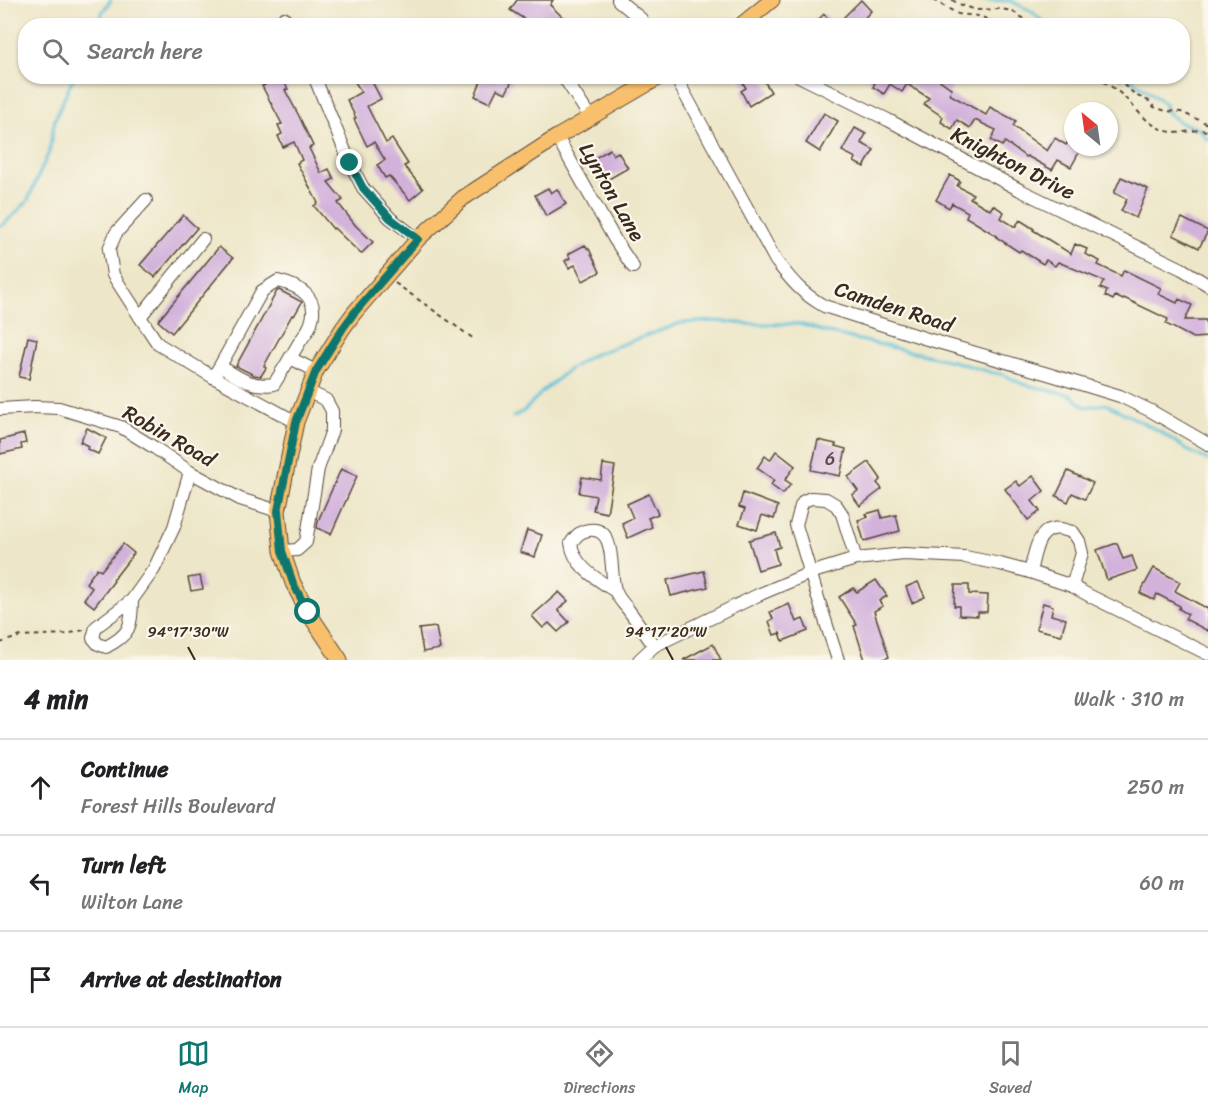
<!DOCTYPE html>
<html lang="en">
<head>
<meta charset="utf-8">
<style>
  :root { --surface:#fff; --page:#f6f6f6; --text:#202124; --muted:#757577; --line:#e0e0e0; --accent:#0f766e }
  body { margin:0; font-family:Sriracha,sans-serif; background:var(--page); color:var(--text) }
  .compass { position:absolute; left:1064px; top:102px; width:54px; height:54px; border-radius:50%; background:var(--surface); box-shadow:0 2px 4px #0004; rotate:331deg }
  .stop { position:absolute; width:18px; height:18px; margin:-14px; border:4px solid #0f766e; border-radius:50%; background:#fff }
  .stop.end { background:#0f766e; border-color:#fff; box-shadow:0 2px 6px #0008 }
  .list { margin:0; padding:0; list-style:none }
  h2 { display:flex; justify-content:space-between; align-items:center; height:78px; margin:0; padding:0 24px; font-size:26px }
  h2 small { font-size:20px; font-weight:400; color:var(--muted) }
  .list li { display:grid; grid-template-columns:39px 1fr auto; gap:18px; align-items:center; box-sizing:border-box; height:96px; padding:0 24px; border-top:2px solid var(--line) }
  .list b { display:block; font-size:22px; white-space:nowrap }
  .list p { margin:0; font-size:20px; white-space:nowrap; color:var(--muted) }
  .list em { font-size:20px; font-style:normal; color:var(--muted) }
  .icon { flex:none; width:33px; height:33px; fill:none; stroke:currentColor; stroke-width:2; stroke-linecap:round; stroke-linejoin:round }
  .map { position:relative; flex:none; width:1208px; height:660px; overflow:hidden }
  .search { position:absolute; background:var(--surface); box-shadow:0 2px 4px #0004; left:18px; right:18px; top:18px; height:66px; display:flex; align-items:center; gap:15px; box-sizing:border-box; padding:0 21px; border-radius:24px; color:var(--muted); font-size:22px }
  .sheet { height:366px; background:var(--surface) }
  nav { display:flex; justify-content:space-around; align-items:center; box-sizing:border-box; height:84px; border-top:2px solid var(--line); background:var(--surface); font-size:16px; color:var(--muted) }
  nav a { display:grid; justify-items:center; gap:3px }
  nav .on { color:var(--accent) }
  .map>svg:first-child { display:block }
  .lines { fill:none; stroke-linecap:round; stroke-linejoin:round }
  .stream { stroke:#59bfd7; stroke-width:3 }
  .building { fill:#d2b1db }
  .minor-casing { stroke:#564638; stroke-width:14 }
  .major-casing { stroke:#564638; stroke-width:17 }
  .path { stroke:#564638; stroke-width:2; stroke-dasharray:4.5 4.5; stroke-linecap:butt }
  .minor { stroke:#fff; stroke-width:12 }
  .major { stroke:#f8bf6c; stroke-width:15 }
  .route { stroke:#0f766e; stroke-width:8 }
  .ticks { fill:none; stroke:#3b2a1e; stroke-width:2 }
  .labels { text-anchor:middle; stroke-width:4.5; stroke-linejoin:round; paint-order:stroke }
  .number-label { font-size:18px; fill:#614c4d }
  .street-label { font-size:21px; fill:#3b2a1e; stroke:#fbf7ec }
  .ticks-label { font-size:15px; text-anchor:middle; fill:#3b2a1e; stroke:#fbf7ec; stroke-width:4.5; stroke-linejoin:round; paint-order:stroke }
</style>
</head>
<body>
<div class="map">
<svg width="1208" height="660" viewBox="0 0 1208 660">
  <rect width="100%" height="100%" fill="#fbf7ec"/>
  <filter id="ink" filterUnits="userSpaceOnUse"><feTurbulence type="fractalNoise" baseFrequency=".0167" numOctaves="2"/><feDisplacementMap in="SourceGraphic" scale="12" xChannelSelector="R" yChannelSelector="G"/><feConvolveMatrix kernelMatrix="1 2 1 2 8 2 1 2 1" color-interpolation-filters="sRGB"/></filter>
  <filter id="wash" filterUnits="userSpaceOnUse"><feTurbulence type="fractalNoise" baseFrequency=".008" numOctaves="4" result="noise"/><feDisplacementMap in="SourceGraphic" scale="24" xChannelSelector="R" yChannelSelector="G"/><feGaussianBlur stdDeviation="1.35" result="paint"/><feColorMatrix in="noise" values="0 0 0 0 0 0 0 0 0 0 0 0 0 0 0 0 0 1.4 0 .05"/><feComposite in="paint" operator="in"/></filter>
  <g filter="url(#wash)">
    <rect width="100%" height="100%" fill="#ede6c8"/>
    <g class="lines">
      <g class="stream">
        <path d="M 984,0 L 1011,1 L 1031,11 L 1048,26"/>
        <path d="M 97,26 L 103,11 L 111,0"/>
        <path d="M 1127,76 L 1165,104 L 1166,111 L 1179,122 L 1199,129 L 1208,140"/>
        <path d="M 0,226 L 5,223 L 27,202 L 49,152 L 55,119 L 74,76"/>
        <path d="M 513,417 L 524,411 L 542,392 L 567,371 L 590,356 L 681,323 L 716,321 L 748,324 L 800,324 L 829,333 L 956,362 L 990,372 L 1005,375 L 1022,384 L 1071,395 L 1085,407 L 1106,404 L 1159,431 L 1189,451 L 1208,460"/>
      </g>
    </g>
    <g id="blocks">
      <g class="building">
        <path d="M 517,0 L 553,0 L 550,5 L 572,26 L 535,26 L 510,10 Z"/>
        <path d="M 861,0 L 871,11 L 857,26 L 835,26 Z"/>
        <path d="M 824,14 L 835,26 L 812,26 Z"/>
        <path d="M 261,76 L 281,76 L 288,89 L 285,90 L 299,116 L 313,146 L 309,148 L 321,173 L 329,169 L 334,179 L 328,182 L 343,200 L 338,203 L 356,226 L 373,242 L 361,254 L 334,228 L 333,229 L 314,206 L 318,203 L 297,163 L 302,160 L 294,142 L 283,147 L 278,136 L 282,134 L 278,125 L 282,124 L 262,86 L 265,85 Z"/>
        <path d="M 362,76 L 369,76 L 381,99 L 367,106 L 386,143 L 392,139 L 408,164 L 404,166 L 423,189 L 410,200 L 389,176 L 385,178 L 377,165 L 385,160 L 374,142 L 367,146 L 354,119 L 356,118 L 347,100 L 361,92 L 354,80 Z"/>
        <path d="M 483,76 L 507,76 L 513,79 L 506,93 L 497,89 L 490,103 L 475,96 Z"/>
        <path d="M 739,76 L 756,76 L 759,81 L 763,79 L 771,92 L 749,106 L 741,91 L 746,88 Z"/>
        <path d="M 864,76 L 934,76 L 952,89 L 949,94 L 986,115 L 990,107 L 1016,121 L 1013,126 L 1047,151 L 1055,138 L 1066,145 L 1073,134 L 1073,147 L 1082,147 L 1071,167 L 1058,160 L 1052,170 L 1027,156 L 1026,157 L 1005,142 L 1002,146 L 991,140 L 996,130 L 975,120 L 970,128 L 957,120 L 952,129 L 941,122 L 943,117 L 924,104 L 929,98 L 907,84 L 902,92 L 890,84 L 884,94 L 873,87 L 875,83 Z"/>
        <path d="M 824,113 L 838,121 L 820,152 L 806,143 Z"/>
        <path d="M 855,128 L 866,134 L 861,143 L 874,150 L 864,167 L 854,162 L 856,158 L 842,151 Z"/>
        <path d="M 610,149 L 613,155 L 618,152 L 628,168 L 602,183 L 590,161 Z"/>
        <path d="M 950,175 L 960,181 L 957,186 L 973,194 L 970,198 L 990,210 L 993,205 L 1004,212 L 1001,218 L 1015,227 L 1020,220 L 1034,229 L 1033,230 L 1071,254 L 1075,244 L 1087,249 L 1085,254 L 1100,261 L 1098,265 L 1121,276 L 1124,270 L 1161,288 L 1158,294 L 1177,303 L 1179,299 L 1192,305 L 1185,320 L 1206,320 L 1207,337 L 1193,338 L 1166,324 L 1168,319 L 1124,298 L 1123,300 L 1115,296 L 1113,300 L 1105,296 L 1107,291 L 1100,288 L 1104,281 L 1058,262 L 1055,266 L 1046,260 L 1043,264 L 1021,250 L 1019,252 L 996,237 L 997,236 L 966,217 L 968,212 L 952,203 L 949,208 L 936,200 Z"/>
        <path d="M 1121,177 L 1148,189 L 1136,218 L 1121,211 L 1127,199 L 1114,193 Z"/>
        <path d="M 548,188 L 551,193 L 557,189 L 566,204 L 546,216 L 535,195 Z"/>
        <path d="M 183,215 L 197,228 L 155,277 L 140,265 Z"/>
        <path d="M 1182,218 L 1208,231 L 1199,248 L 1173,235 Z"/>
        <path d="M 585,245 L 588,249 L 589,249 L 600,272 L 583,281 L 575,265 L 569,268 L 565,261 L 570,258 L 568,254 Z"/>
        <path d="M 219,247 L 233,258 L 172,333 L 158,321 Z"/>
        <path d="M 279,290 L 302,302 L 294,316 L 292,315 L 264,366 L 266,368 L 261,376 L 254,375 L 236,366 L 277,291 Z"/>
        <path d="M 28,337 L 37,339 L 29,379 L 19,377 Z"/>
        <path d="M 87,428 L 106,438 L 98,454 L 87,449 L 88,446 L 80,442 Z"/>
        <path d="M 24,434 L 26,443 L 21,444 L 22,449 L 0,454 L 0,440 Z"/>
        <path d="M 818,440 L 836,444 L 835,446 L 846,449 L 840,476 L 811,470 Z"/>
        <path d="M 776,451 L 795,466 L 785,480 L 791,484 L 783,494 L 771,485 L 774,480 L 757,468 L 765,456 L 770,460 Z"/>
        <path d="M 869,462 L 881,479 L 877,483 L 882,489 L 860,506 L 852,495 L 858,491 L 848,477 Z"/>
        <path d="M 603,464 L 615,466 L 607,513 L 593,510 L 596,496 L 579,493 L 582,477 L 601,480 Z"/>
        <path d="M 341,469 L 357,476 L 331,534 L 317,528 L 318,521 Z"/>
        <path d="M 1068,471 L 1093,483 L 1085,499 L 1072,493 L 1068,502 L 1056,496 Z"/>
        <path d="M 1033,476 L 1044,491 L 1032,501 L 1040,511 L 1028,520 L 1005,489 L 1016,481 L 1020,486 Z"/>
        <path d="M 743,493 L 778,506 L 774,519 L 762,515 L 757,530 L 739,524 L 745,509 L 739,507 Z"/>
        <path d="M 649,494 L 658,514 L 648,518 L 652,527 L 628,538 L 622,523 L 633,518 L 627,504 Z"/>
        <path d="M 880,510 L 882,518 L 896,515 L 900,531 L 864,541 L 858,520 L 868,517 L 866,514 Z"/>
        <path d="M 527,530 L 542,535 L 535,557 L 520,552 Z"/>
        <path d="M 776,533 L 780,547 L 774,549 L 778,564 L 758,570 L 749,540 Z"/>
        <path d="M 1117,543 L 1123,559 L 1132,556 L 1137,570 L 1107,580 L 1097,550 Z"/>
        <path d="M 123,544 L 134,553 L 113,580 L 114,581 L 94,607 L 84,599 L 92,588 L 86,583 L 97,568 L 101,571 Z"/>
        <path d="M 1154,568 L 1180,582 L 1175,591 L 1208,609 L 1208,631 L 1185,619 L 1188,614 L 1179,609 L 1180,606 L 1157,594 L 1154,600 L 1140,593 Z"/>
        <path d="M 704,571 L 708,587 L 671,596 L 667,580 Z"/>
        <path d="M 200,576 L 203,589 L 191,591 L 188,578 Z"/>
        <path d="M 876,580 L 887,596 L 879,601 L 883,606 L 874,611 L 889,657 L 881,660 L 865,660 L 854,626 L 857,625 L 839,597 L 853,588 L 857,592 Z"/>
        <path d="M 918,582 L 925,597 L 912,603 L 906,587 Z"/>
        <path d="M 955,585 L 969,585 L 969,594 L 988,595 L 987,612 L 978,612 L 978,616 L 959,615 L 959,606 L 954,606 Z"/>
        <path d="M 559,592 L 568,601 L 558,610 L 569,622 L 558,632 L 549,623 L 543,628 L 532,616 Z"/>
        <path d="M 1043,603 L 1053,606 L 1051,615 L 1066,619 L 1061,635 L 1036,629 Z"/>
        <path d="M 789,604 L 796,622 L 803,619 L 808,631 L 783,641 L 780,633 L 774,635 L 769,621 L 773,619 L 770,612 Z"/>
        <path d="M 436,627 L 440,649 L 423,652 L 419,629 Z"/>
        <path d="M 713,644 L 721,660 L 683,660 Z"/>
      </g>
    </g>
  </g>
  <g filter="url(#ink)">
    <use href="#blocks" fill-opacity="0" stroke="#564638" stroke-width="1.5"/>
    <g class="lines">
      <g class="minor-casing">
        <g id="minor">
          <path d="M 618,0 L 641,19 L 645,26"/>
          <path d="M 284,18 L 289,26"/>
          <path d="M 314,76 L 350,163 L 363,188 L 390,218 L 418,239"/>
          <path d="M 560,76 L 567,82 L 590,117"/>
          <path d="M 675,76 L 776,261 C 792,281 801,293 824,306 L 927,339 L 1048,374 L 1120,396 L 1151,411 L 1208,444"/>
          <path d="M 799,76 L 888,120 L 1020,190 L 1182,269 L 1208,285"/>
          <path d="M 557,137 L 615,240 L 633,267"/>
          <path d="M 146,200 L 116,233 L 109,249 L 113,275 L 140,317 L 158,344 L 213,377 L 296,422"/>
          <path d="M 140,317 L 203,239"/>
          <path d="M 290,358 L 316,371"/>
          <path d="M 213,377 L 220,366 L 262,291 L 278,281 C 299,286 320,297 311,323 C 309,330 303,337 299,343 C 291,357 282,371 274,384 C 251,388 238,377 220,366"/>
          <path d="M 0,409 L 35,407 L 59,408 L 121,427 L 155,448 L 190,472 L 240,499 L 278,511"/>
          <path d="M 282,551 L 297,550 L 306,542 L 318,469 L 332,430 L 332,411 L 326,400 L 307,391"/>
          <path d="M 1030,572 C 1034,558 1036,532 1053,529 C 1059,527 1067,531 1073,532 L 1079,541 L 1082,553 L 1072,586"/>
          <path d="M 615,591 C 597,579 574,567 571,543 C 576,536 580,531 589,530 C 619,526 608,577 616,592 C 618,598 623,603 627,608 C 636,620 645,633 654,646"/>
          <path d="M 132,600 C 131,627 131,634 106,647 L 98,644 L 93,638 L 96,627 L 132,600 L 154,569 L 174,527 L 190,472"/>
          <path d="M 639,660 L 654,646 L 758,595 L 810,573 L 856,559 L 904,554 L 965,557 L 1000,564 L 1030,572 L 1072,586 L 1090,596 L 1208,654"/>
          <path d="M 838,660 L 818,598 L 796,525 L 801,506 L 804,501 L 811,498 L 826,499 L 836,505 L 842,514 L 856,559"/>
        </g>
      </g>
      <g class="major-casing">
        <g id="major">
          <path d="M 740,26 L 772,0"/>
          <path d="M 340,660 L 308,612 L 293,583 L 282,551 L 278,511 L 296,422 L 316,371 L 343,328 L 354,313 L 418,239 L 463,198 L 557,137 L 661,76"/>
        </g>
      </g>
      <g class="path">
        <path d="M 933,0 L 958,14 L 979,16 L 1005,26"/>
        <path d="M 952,0 L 959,4 L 976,10 L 1001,9 L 1012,11 L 1035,26"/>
        <path d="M 1096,76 C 1105,83 1115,88 1123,96 C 1138,110 1149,128 1171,132 C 1182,135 1194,128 1208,131"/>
        <path d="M 1108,76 L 1112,80 L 1125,86 L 1137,96 L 1149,101 L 1154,107 L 1166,111 L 1181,112 L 1208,124"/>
        <path d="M 395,283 L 474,339"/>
        <path d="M 0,643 L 21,636 L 66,634 L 84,630"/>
      </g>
      <use href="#minor" class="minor"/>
      <use href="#major" class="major"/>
    </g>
  </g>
  <g class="lines" filter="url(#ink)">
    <path class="route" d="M 308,612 L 293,583 L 282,551 L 278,511 L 296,422 L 316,371 L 343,328 L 354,313 L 418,239 L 390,218 L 363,188 L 350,163"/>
  </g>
  <path class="ticks" d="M 188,647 L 195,660M 666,647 L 673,660"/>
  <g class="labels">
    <g class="number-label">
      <text x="830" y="465">6</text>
    </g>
    <g class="street-label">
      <text transform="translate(1013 163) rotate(27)" y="7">Knighton Drive</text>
      <text transform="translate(612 192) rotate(60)" y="7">Lynton Lane</text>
      <text transform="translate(894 307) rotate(18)" y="7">Camden Road</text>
      <text transform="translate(169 436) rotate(30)" y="7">Robin Road</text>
    </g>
  </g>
  <g class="ticks-label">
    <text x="188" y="637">94°17'30"W</text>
    <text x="666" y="637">94°17'20"W</text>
  </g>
</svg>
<svg class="compass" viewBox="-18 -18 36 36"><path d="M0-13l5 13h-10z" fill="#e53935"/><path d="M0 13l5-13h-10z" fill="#757577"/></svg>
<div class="stop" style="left:308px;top:612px"></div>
<div class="stop end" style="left:350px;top:163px"></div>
<div class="search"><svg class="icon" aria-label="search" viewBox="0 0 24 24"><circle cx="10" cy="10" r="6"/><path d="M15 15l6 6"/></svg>Search here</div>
</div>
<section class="sheet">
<h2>4 min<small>Walk · 310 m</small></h2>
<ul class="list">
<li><svg class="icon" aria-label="ahead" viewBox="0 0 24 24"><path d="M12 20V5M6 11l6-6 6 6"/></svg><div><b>Continue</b><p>Forest Hills Boulevard</p></div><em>250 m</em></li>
<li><svg class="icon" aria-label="left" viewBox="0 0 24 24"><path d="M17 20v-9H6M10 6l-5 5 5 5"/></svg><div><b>Turn left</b><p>Wilton Lane</p></div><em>60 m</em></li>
<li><svg class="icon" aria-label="arrive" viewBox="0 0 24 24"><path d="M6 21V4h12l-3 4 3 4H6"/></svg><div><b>Arrive at destination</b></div></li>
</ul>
</section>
<nav>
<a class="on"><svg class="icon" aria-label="map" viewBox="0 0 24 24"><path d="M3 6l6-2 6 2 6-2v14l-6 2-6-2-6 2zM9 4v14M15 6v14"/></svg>Map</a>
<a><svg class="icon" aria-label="directions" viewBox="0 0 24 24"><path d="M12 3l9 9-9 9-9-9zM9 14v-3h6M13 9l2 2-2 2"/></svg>Directions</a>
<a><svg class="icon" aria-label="saved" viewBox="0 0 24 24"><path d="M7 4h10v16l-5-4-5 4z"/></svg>Saved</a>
</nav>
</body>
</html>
